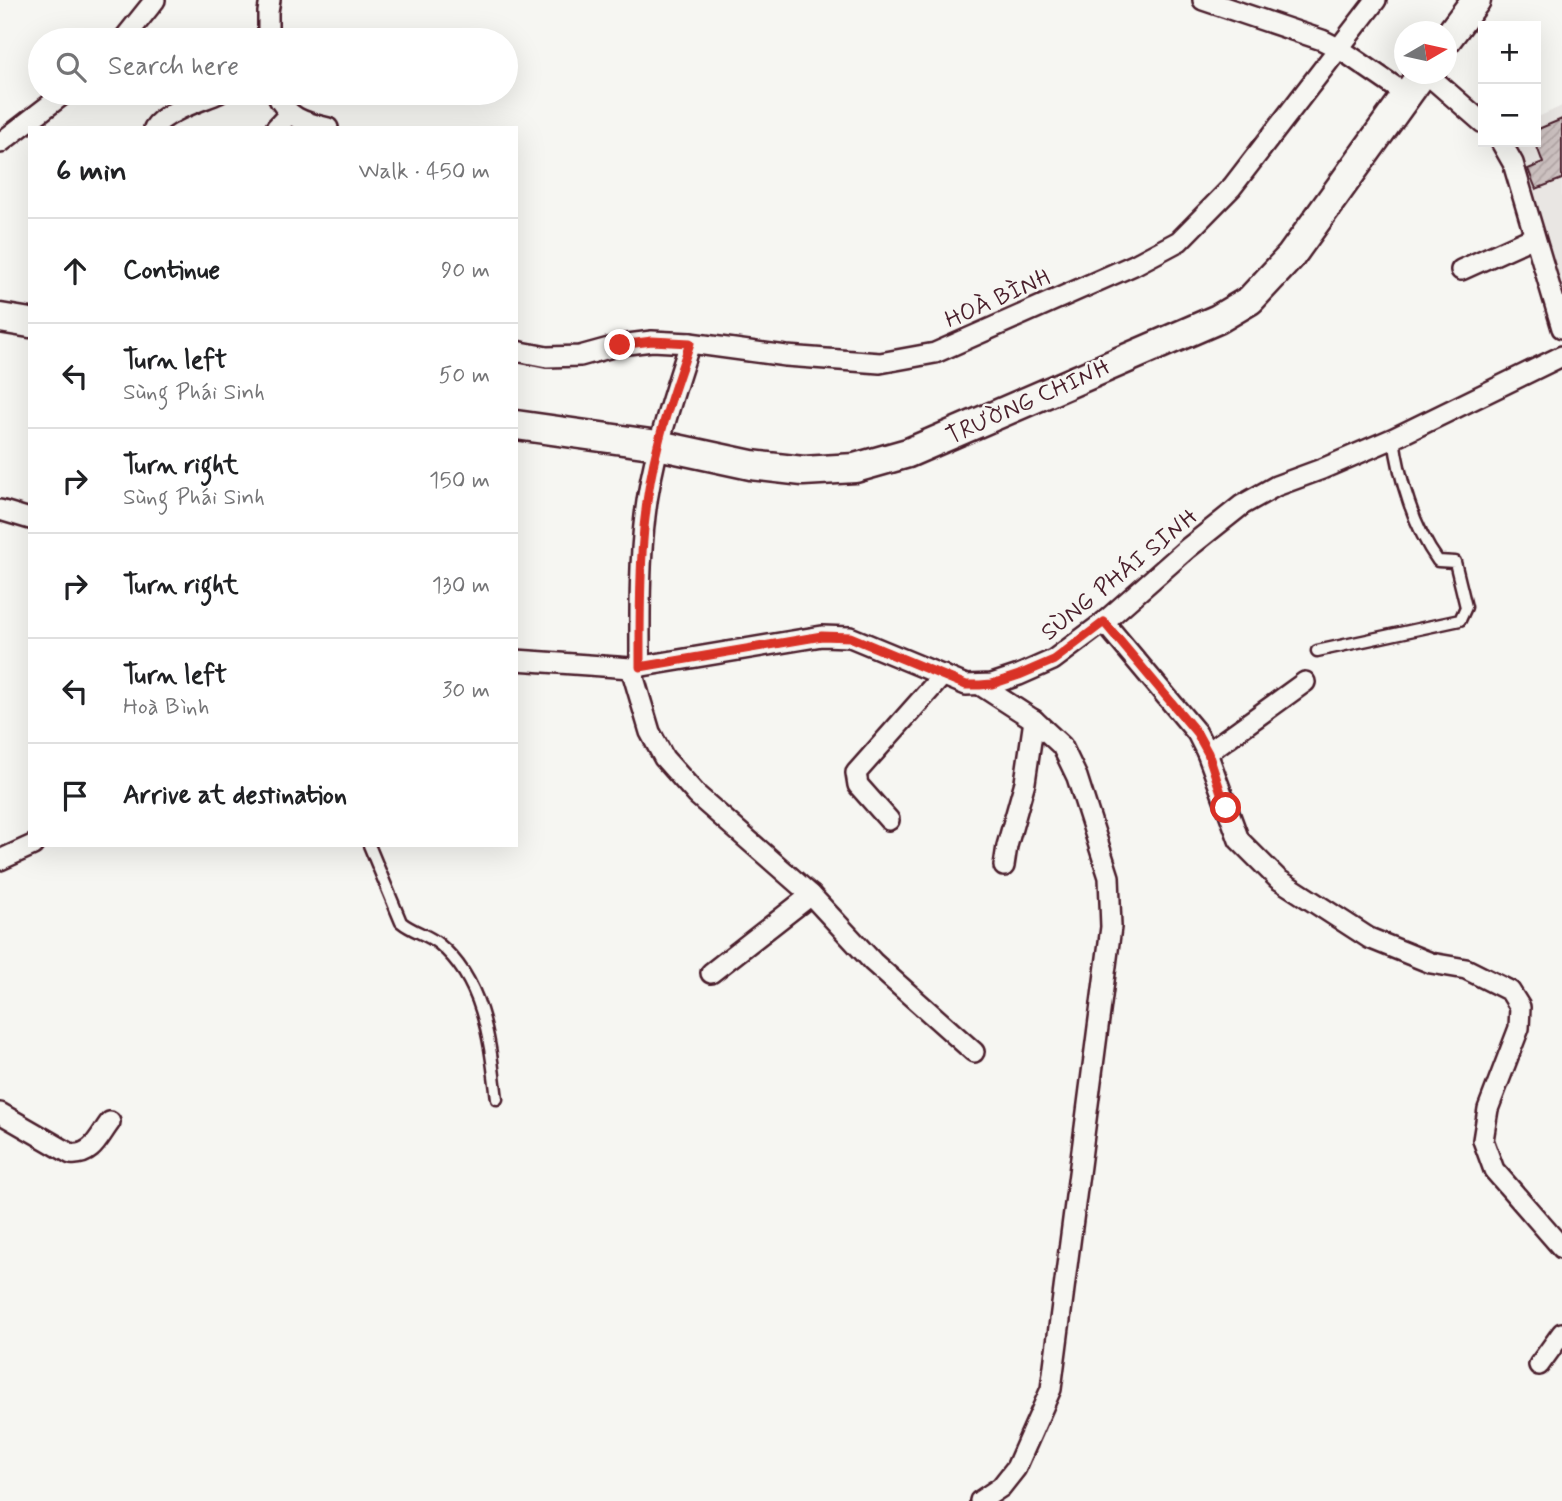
<!DOCTYPE html>
<html lang="en">
<head>
<meta charset="utf-8">
<style>
  :root { --surface:#fff; --page:#f2f2f2; --text:#202124; --muted:#757577; --line:#e0e0e0 }
  body { margin:0; font-family:Mynerve,sans-serif; background:var(--page); color:var(--text) }
  .controls { position:absolute; right:21px; top:21px; display:grid; overflow:hidden; border-radius:0px; box-shadow:0 7px 28px #0002 }
  .controls button { width:63px; height:63px; display:grid; place-items:center; padding:0; border:0; border-bottom:2px solid var(--line); background:var(--surface); color:var(--text); font:35px sans-serif }
  .compass { position:absolute; left:1394px; top:21px; width:63px; height:63px; border-radius:50%; background:var(--surface); box-shadow:0 7px 28px #0002; rotate:81deg }
  .stop { position:absolute; width:21px; height:21px; margin:-16px; border:5px solid #d93025; border-radius:50%; background:#fff }
  .stop.end { background:#d93025; border-color:#fff; box-shadow:0 2px 7px #0008 }
  .list { margin:0; padding:0; list-style:none }
  h2 { display:flex; justify-content:space-between; align-items:center; height:91px; margin:0; padding:0 28px; font-size:30px }
  h2 small { font-size:23px; font-weight:400; color:var(--muted) }
  .list li { display:grid; grid-template-columns:46px 1fr auto; gap:21px; align-items:center; box-sizing:border-box; height:105px; padding:0 28px; border-top:2px solid var(--line) }
  .list b { display:block; font-size:26px; white-space:nowrap }
  .list p { margin:0; font-size:23px; white-space:nowrap; color:var(--muted) }
  .list em { font-size:23px; font-style:normal; color:var(--muted) }
  .icon { flex:none; width:38px; height:38px; fill:none; stroke:currentColor; stroke-width:2; stroke-linecap:round; stroke-linejoin:round }
  .map { position:relative; flex:none; width:1562px; height:1501px; overflow:hidden }
  .search { position:absolute; background:var(--surface); box-shadow:0 7px 28px #0002; left:28px; top:28px; width:490px; height:77px; display:flex; align-items:center; gap:18px; box-sizing:border-box; padding:0 24px; border-radius:38px; color:var(--muted); font-size:26px }
  .panel { position:absolute; background:var(--surface); box-shadow:0 7px 28px #0002; left:28px; top:126px; width:490px; height:721px; border-radius:0px }
  .map>svg:first-child { display:block }
  .built { fill:#e9e6e3 }
  .building { fill:url(#building-hatch); stroke:#4a1f2b; stroke-width:2 }
  .lines { fill:none; stroke-linecap:round; stroke-linejoin:round }
  .lane-casing { stroke:#4a1f2b; stroke-width:15 }
  .street-casing { stroke:#4a1f2b; stroke-width:24 }
  .secondary-casing { stroke:#4a1f2b; stroke-width:33 }
  .lane { stroke:#f6f6f2; stroke-width:10 }
  .street { stroke:#f6f6f2; stroke-width:19 }
  .secondary { stroke:#f6f6f2; stroke-width:28 }
  .route { stroke:#d93025; stroke-width:9 }
  .labels { text-anchor:middle; stroke-width:5; stroke-linejoin:round; paint-order:stroke }
  .street-label { font-size:24px; fill:#4a1f2b; stroke:#f6f6f2 }
</style>
</head>
<body>
<div class="map">
<svg width="1562" height="1501" viewBox="0 0 1562 1501">
  <defs>
    <pattern id="building-hatch" width="6" height="6" patternUnits="userSpaceOnUse" patternTransform="scale(1.75)"><rect width="6" height="6" fill="#ccc1c0"/><path d="M-1 1l2-2M0 6l6-6M5 7l2-2" fill="none" stroke="#b1a5a5"/></pattern>
  </defs>
  <rect width="100%" height="100%" fill="#f6f6f2"/>
  <filter id="ink" filterUnits="userSpaceOnUse"><feTurbulence type="fractalNoise" baseFrequency=".0143" numOctaves="2"/><feDisplacementMap in="SourceGraphic" scale="14" xChannelSelector="R" yChannelSelector="G"/><feConvolveMatrix kernelMatrix="1 2 1 2 8 2 1 2 1" color-interpolation-filters="sRGB"/></filter>
  <g filter="url(#ink)">
    <path class="built" d="M 1562,106 L 1562,296 L 1512,142 L 1536,142 L 1536,118 Z"/>
    <path class="building" d="M 1562,119 L 1562,179 L 1536,189 L 1528,169 L 1543,163 L 1536,144 L 1536,130 Z"/>
    <g class="lines">
      <g class="lane-casing">
        <g id="lane">
          <path d="M 1317,651 L 1460,620 L 1466,607 L 1455,562 L 1438,561 C 1414,528 1399,478 1394,438"/>
          <path d="M 369,845 L 401,922 C 413,932 427,934 439,944 C 485,982 490,1044 497,1099"/>
        </g>
      </g>
      <g class="street-casing">
        <g id="street">
          <path d="M 1203,0 L 1322,40 L 1340,49 L 1407,95"/>
          <path d="M 123,40 L 155,0"/>
          <path d="M 268,40 L 268,12 L 270,0"/>
          <path d="M 1427,74 L 1483,123"/>
          <path d="M 276,93 C 287,118 303,122 328,128"/>
          <path d="M 154,128 C 164,112 201,101 219,93"/>
          <path d="M 276,128 L 289,114"/>
          <path d="M 1501,142 L 1513,163 L 1562,328"/>
          <path d="M 0,143 L 65,93"/>
          <path d="M 1461,270 L 1534,237"/>
          <path d="M 516,351 L 547,357 L 580,356 L 620,345 L 652,341 L 690,343 L 786,356 L 880,363 L 935,353 L 1134,265 L 1179,241 L 1232,187 L 1376,0"/>
          <path d="M 0,510 L 30,519"/>
          <path d="M 1104,622 L 1197,733 L 1207,753 L 1239,840 L 1278,879 L 1369,938 L 1431,963 L 1466,969 L 1510,991 L 1520,1007 L 1519,1028 L 1488,1109 L 1483,1140 L 1494,1170 L 1562,1248"/>
          <path d="M 516,660 L 631,668 L 822,636 L 850,637 L 966,685 L 992,684 L 1019,675 L 1053,660 L 1104,622 L 1188,548 L 1242,505 L 1276,486 L 1322,469 L 1394,438 L 1562,356"/>
          <path d="M 640,667 C 640,617 639,566 645,516 C 652,456 672,400 690,343"/>
          <path d="M 631,668 L 650,732 L 664,758 L 697,795 L 811,895 L 873,962 L 974,1052"/>
          <path d="M 980,685 L 1034,720 L 1062,746 L 1077,777 L 1109,877 L 1111,927 L 1051,1389 L 1016,1468 L 1001,1487 L 980,1501"/>
          <path d="M 1207,753 L 1305,682"/>
          <path d="M 889,820 L 858,785 L 856,773 L 943,675"/>
          <path d="M 0,860 L 33,845"/>
          <path d="M 1004,866 L 1007,846 L 1025,782 L 1034,720"/>
          <path d="M 711,973 L 811,895"/>
          <path d="M 0,1113 L 71,1154 C 92,1156 98,1138 110,1122"/>
          <path d="M 1539,1365 L 1562,1333"/>
        </g>
      </g>
      <g class="secondary-casing">
        <g id="secondary">
          <path d="M 1446,40 L 1476,0"/>
          <path d="M 0,318 L 30,323"/>
          <path d="M 516,425 L 658,445 L 751,465 L 803,471 L 855,468 L 908,453 L 1218,319 L 1250,300 L 1291,256 L 1422,74"/>
        </g>
      </g>
      <use href="#lane" class="lane"/>
      <use href="#street" class="street"/>
      <use href="#secondary" class="secondary"/>
    </g>
  </g>
  <g class="lines" filter="url(#ink)">
    <path class="route" d="M 620,345 L 652,341 L 690,343 C 679,377 666,410 658,445 C 639,518 640,593 640,667 L 822,636 L 850,637 L 966,685 L 980,685 L 992,684 L 1019,675 L 1054,660 L 1104,622 L 1197,733 L 1208,753 L 1226,808"/>
  </g>
  <g class="labels">
    <g class="street-label">
      <text transform="translate(997 298) rotate(-24)" y="8">HOÀ BÌNH</text>
      <text transform="translate(1028 401) rotate(-24)" y="8">TRƯỜNG CHINH</text>
      <text transform="translate(1119 574) rotate(-39)" y="8">SÙNG PHÁI SINH</text>
    </g>
  </g>
</svg>
<div class="controls">
<button>+</button>
<button>−</button>
</div>
<svg class="compass" viewBox="-18 -18 36 36"><path d="M0-13l5 13h-10z" fill="#e53935"/><path d="M0 13l5-13h-10z" fill="#757577"/></svg>
<div class="stop" style="left:1226px;top:808px"></div>
<div class="stop end" style="left:620px;top:345px"></div>
<div class="search"><svg class="icon" aria-label="search" viewBox="0 0 24 24"><circle cx="10" cy="10" r="6"/><path d="M15 15l6 6"/></svg>Search here</div>
<section class="panel">
<h2>6 min<small>Walk · 450 m</small></h2>
<ul class="list">
<li><svg class="icon" aria-label="ahead" viewBox="0 0 24 24"><path d="M12 20V5M6 11l6-6 6 6"/></svg><div><b>Continue</b></div><em>90 m</em></li>
<li><svg class="icon" aria-label="left" viewBox="0 0 24 24"><path d="M17 20v-9H6M10 6l-5 5 5 5"/></svg><div><b>Turn left</b><p>Sùng Phái Sinh</p></div><em>50 m</em></li>
<li><svg class="icon" aria-label="right" viewBox="0 0 24 24"><path d="M7 20v-9h11M14 6l5 5-5 5"/></svg><div><b>Turn right</b><p>Sùng Phái Sinh</p></div><em>150 m</em></li>
<li><svg class="icon" aria-label="right" viewBox="0 0 24 24"><path d="M7 20v-9h11M14 6l5 5-5 5"/></svg><div><b>Turn right</b></div><em>130 m</em></li>
<li><svg class="icon" aria-label="left" viewBox="0 0 24 24"><path d="M17 20v-9H6M10 6l-5 5 5 5"/></svg><div><b>Turn left</b><p>Hoà Bình</p></div><em>30 m</em></li>
<li><svg class="icon" aria-label="arrive" viewBox="0 0 24 24"><path d="M6 21V4h12l-3 4 3 4H6"/></svg><div><b>Arrive at destination</b></div></li>
</ul>
</section>
</div>
</body>
</html>
